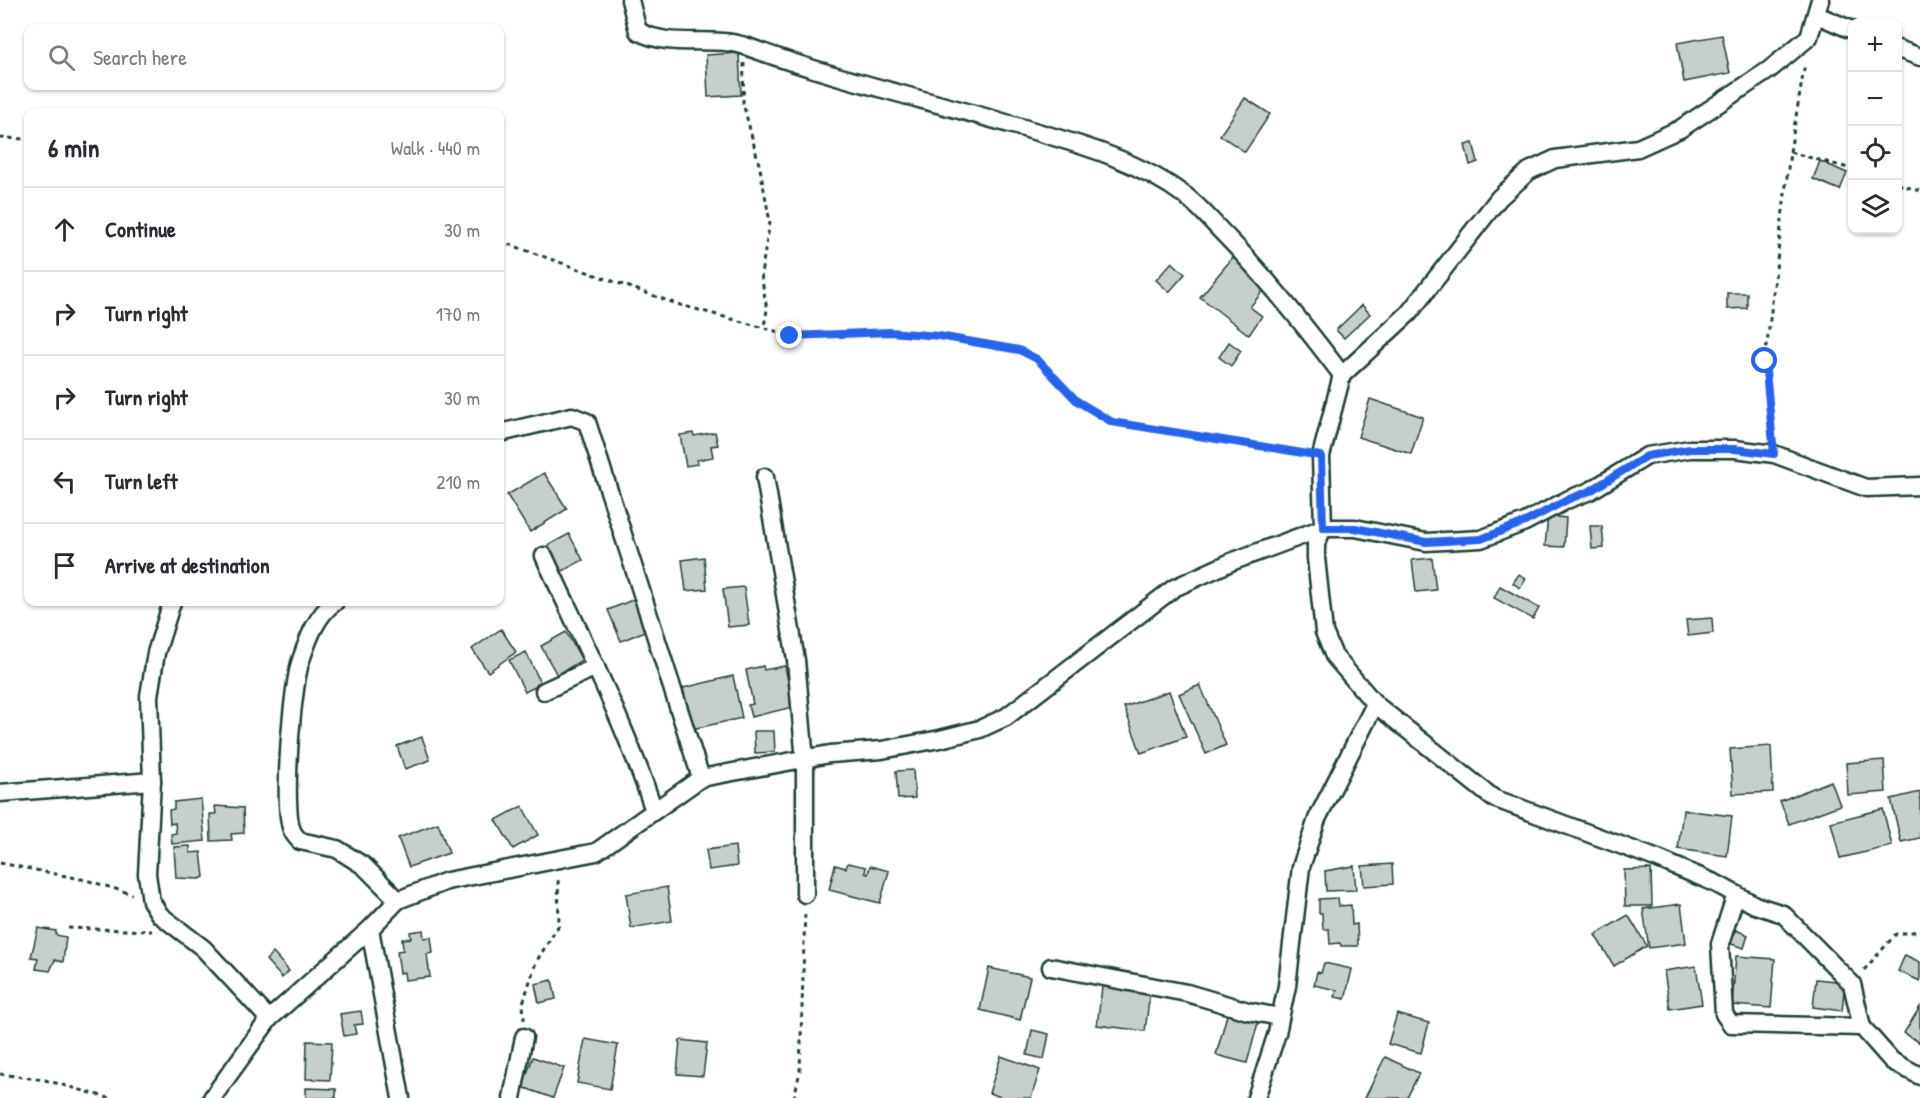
<!DOCTYPE html>
<html lang="en">
<head>
<meta charset="utf-8">
<style>
  :root { --surface:#fff; --page:#f2f2f3; --text:#2b2b33; --muted:#7c7c81; --line:#e1e1e2 }
  body { margin:0; font-family:"Patrick Hand",sans-serif; background:var(--page); color:var(--text) }
  .controls { position:absolute; right:18px; top:18px; display:grid; overflow:hidden; border-radius:12px; box-shadow:0 2px 4px #0004 }
  .controls button { width:54px; height:54px; display:grid; place-items:center; padding:0; border:0; border-bottom:2px solid var(--line); background:var(--surface); color:var(--text); font:30px sans-serif }
  .stop { position:absolute; width:18px; height:18px; margin:-14px; border:4px solid #2563eb; border-radius:50%; background:#fff }
  .stop.end { background:#2563eb; border-color:#fff; box-shadow:0 2px 6px #0008 }
  .list { margin:0; padding:0; list-style:none }
  h2 { display:flex; justify-content:space-between; align-items:center; height:78px; margin:0; padding:0 24px; font-size:26px }
  h2 small { font-size:20px; font-weight:400; color:var(--muted) }
  .list li { display:grid; grid-template-columns:39px 1fr auto; gap:18px; align-items:center; box-sizing:border-box; height:84px; padding:0 24px; border-top:2px solid var(--line) }
  .list b { display:block; font-size:22px; white-space:nowrap }
  .list em { font-size:20px; font-style:normal; color:var(--muted) }
  .icon { flex:none; width:33px; height:33px; fill:none; stroke:currentColor; stroke-width:2; stroke-linecap:round; stroke-linejoin:round }
  .map { position:relative; flex:none; width:1920px; height:1098px; overflow:hidden }
  .search { position:absolute; background:var(--surface); box-shadow:0 2px 4px #0004; left:24px; top:24px; width:480px; height:66px; display:flex; align-items:center; gap:15px; box-sizing:border-box; padding:0 21px; border-radius:12px; color:var(--muted); font-size:22px }
  .panel { position:absolute; background:var(--surface); box-shadow:0 2px 4px #0004; left:24px; top:108px; width:480px; height:498px; border-radius:12px }
  .map>svg:first-child { display:block }
  .building { fill:#c7cfcc; stroke:#1f3d34; stroke-width:1.5 }
  .lines { fill:none; stroke-linecap:round; stroke-linejoin:round }
  .minor-casing { stroke:#1f3d34; stroke-width:21 }
  .path { stroke:#1f3d34; stroke-width:3; stroke-dasharray:4.5 4.5; stroke-linecap:butt }
  .minor { stroke:#fff; stroke-width:16 }
  .route { stroke:#2563eb; stroke-width:8 }
</style>
</head>
<body>
<div class="map">
<svg width="1920" height="1098" viewBox="0 0 1920 1098">
  <rect width="100%" height="100%" fill="#fff"/>
  <filter id="ink" filterUnits="userSpaceOnUse"><feTurbulence type="fractalNoise" baseFrequency=".0167" numOctaves="2"/><feDisplacementMap in="SourceGraphic" scale="12" xChannelSelector="R" yChannelSelector="G"/><feConvolveMatrix kernelMatrix="1 2 1 2 8 2 1 2 1" color-interpolation-filters="sRGB"/></filter>
  <g filter="url(#ink)">
    <g class="building">
      <path d="M 1722,35 L 1730,73 L 1684,82 L 1677,43 Z"/>
      <path d="M 739,53 L 741,95 L 708,97 L 706,55 Z"/>
      <path d="M 1245,98 L 1270,114 L 1245,152 L 1220,135 Z"/>
      <path d="M 1473,143 L 1478,162 L 1470,165 L 1465,145 Z"/>
      <path d="M 1820,161 L 1847,173 L 1840,190 L 1813,179 Z"/>
      <path d="M 1233,257 L 1267,286 L 1250,307 L 1262,316 L 1249,335 L 1200,297 Z"/>
      <path d="M 1172,262 L 1185,274 L 1169,292 L 1156,280 Z"/>
      <path d="M 1727,293 L 1747,293 L 1747,308 L 1727,309 Z"/>
      <path d="M 1362,305 L 1370,314 L 1344,338 L 1336,330 Z"/>
      <path d="M 1229,342 L 1241,351 L 1231,366 L 1219,357 Z"/>
      <path d="M 1370,399 L 1423,417 L 1411,454 L 1358,437 Z"/>
      <path d="M 715,432 L 718,445 L 711,446 L 713,457 L 697,460 L 698,464 L 686,466 L 680,435 L 693,433 L 694,436 Z"/>
      <path d="M 544,473 L 567,509 L 530,532 L 507,495 Z"/>
      <path d="M 1548,516 L 1566,518 L 1564,547 L 1545,546 Z"/>
      <path d="M 1590,526 L 1602,526 L 1604,548 L 1592,549 Z"/>
      <path d="M 569,534 L 583,560 L 561,572 L 547,546 Z"/>
      <path d="M 704,557 L 707,589 L 686,591 L 682,560 Z"/>
      <path d="M 1432,558 L 1436,590 L 1416,592 L 1412,560 Z"/>
      <path d="M 1519,574 L 1526,579 L 1520,588 L 1513,583 Z"/>
      <path d="M 1500,586 L 1539,608 L 1533,619 L 1494,598 Z"/>
      <path d="M 744,587 L 749,625 L 728,627 L 723,589 Z"/>
      <path d="M 637,598 L 650,629 L 621,641 L 608,610 Z"/>
      <path d="M 1712,618 L 1713,633 L 1688,636 L 1686,620 Z"/>
      <path d="M 501,629 L 516,652 L 488,672 L 472,649 Z"/>
      <path d="M 566,632 L 582,660 L 557,675 L 541,646 Z"/>
      <path d="M 526,652 L 541,684 L 525,692 L 509,660 Z"/>
      <path d="M 763,666 L 764,670 L 785,666 L 793,707 L 751,717 L 748,705 L 753,704 L 746,670 Z"/>
      <path d="M 733,676 L 742,718 L 692,729 L 683,688 Z"/>
      <path d="M 1200,685 L 1226,745 L 1206,754 L 1179,694 Z"/>
      <path d="M 1169,691 L 1186,737 L 1141,753 L 1124,707 Z"/>
      <path d="M 754,731 L 774,731 L 775,752 L 755,753 Z"/>
      <path d="M 422,737 L 430,760 L 405,769 L 397,746 Z"/>
      <path d="M 1771,746 L 1773,792 L 1733,794 L 1730,749 Z"/>
      <path d="M 1884,760 L 1886,792 L 1848,795 L 1846,763 Z"/>
      <path d="M 913,770 L 915,798 L 898,799 L 896,771 Z"/>
      <path d="M 1831,781 L 1840,805 L 1789,824 L 1780,801 Z"/>
      <path d="M 1920,792 L 1920,838 L 1901,842 L 1891,799 Z"/>
      <path d="M 201,799 L 205,841 L 172,844 L 171,834 L 176,833 L 175,823 L 170,824 L 169,810 L 174,809 L 174,802 Z"/>
      <path d="M 215,806 L 243,808 L 244,833 L 231,834 L 232,840 L 211,841 L 210,814 L 216,814 Z"/>
      <path d="M 522,806 L 538,835 L 513,849 L 496,820 Z"/>
      <path d="M 1883,809 L 1892,846 L 1840,858 L 1831,822 Z"/>
      <path d="M 1683,810 L 1732,816 L 1727,856 L 1678,849 Z"/>
      <path d="M 438,823 L 449,853 L 409,867 L 398,838 Z"/>
      <path d="M 190,846 L 190,853 L 201,852 L 204,877 L 200,879 L 176,878 L 174,847 Z"/>
      <path d="M 735,846 L 737,866 L 709,870 L 706,850 Z"/>
      <path d="M 848,863 L 866,867 L 865,873 L 868,874 L 870,866 L 889,871 L 880,903 L 829,890 L 835,865 L 846,868 Z"/>
      <path d="M 1392,864 L 1393,884 L 1364,886 L 1362,866 Z"/>
      <path d="M 1354,866 L 1356,890 L 1326,891 L 1325,871 Z"/>
      <path d="M 1651,869 L 1652,906 L 1625,906 L 1624,870 Z"/>
      <path d="M 667,887 L 672,921 L 631,928 L 626,894 Z"/>
      <path d="M 1338,898 L 1339,906 L 1351,905 L 1352,925 L 1357,924 L 1358,946 L 1341,946 L 1340,943 L 1330,944 L 1329,929 L 1323,929 L 1322,913 L 1319,913 L 1319,899 Z"/>
      <path d="M 1681,904 L 1686,943 L 1649,948 L 1643,909 Z"/>
      <path d="M 1628,915 L 1647,946 L 1614,966 L 1595,935 Z"/>
      <path d="M 38,928 L 56,931 L 56,935 L 66,937 L 63,962 L 55,960 L 50,971 L 36,969 L 38,958 L 31,957 Z"/>
      <path d="M 423,930 L 424,938 L 431,937 L 433,953 L 427,954 L 430,977 L 405,980 L 404,972 L 400,973 L 397,951 L 403,950 L 402,939 L 411,938 L 410,932 Z"/>
      <path d="M 1736,930 L 1748,935 L 1744,948 L 1731,944 Z"/>
      <path d="M 273,953 L 289,971 L 282,978 L 266,960 Z"/>
      <path d="M 1905,955 L 1920,962 L 1920,981 L 1898,971 Z"/>
      <path d="M 1736,956 L 1775,959 L 1771,1008 L 1732,1005 Z"/>
      <path d="M 1324,963 L 1352,969 L 1345,999 L 1335,997 L 1337,990 L 1314,985 L 1317,972 L 1321,973 Z"/>
      <path d="M 1696,966 L 1702,1004 L 1670,1009 L 1664,971 Z"/>
      <path d="M 989,968 L 1030,977 L 1020,1020 L 980,1010 Z"/>
      <path d="M 1816,979 L 1845,982 L 1842,1011 L 1813,1007 Z"/>
      <path d="M 552,980 L 556,999 L 539,1003 L 535,984 Z"/>
      <path d="M 1103,980 L 1151,986 L 1145,1031 L 1097,1025 Z"/>
      <path d="M 1920,1007 L 1920,1043 L 1904,1033 Z"/>
      <path d="M 361,1011 L 363,1024 L 354,1025 L 356,1034 L 344,1036 L 340,1014 Z"/>
      <path d="M 1228,1011 L 1259,1019 L 1247,1063 L 1216,1055 Z"/>
      <path d="M 1397,1014 L 1429,1023 L 1421,1053 L 1388,1044 Z"/>
      <path d="M 1032,1030 L 1049,1034 L 1044,1059 L 1027,1055 Z"/>
      <path d="M 585,1039 L 618,1045 L 610,1089 L 577,1083 Z"/>
      <path d="M 680,1040 L 707,1043 L 703,1076 L 677,1074 Z"/>
      <path d="M 307,1041 L 332,1042 L 330,1080 L 306,1079 Z"/>
      <path d="M 1001,1056 L 1040,1070 L 1031,1098 L 1004,1098 L 989,1093 Z"/>
      <path d="M 533,1057 L 564,1068 L 553,1098 L 522,1087 Z"/>
      <path d="M 1385,1057 L 1419,1073 L 1407,1098 L 1365,1098 Z"/>
      <path d="M 306,1088 L 336,1089 L 336,1098 L 306,1098 Z"/>
    </g>
    <g class="lines">
      <g class="minor-casing">
        <g id="minor">
          <path d="M 630,0 L 638,31 C 672,50 712,34 748,47 C 835,79 924,99 1013,125 C 1075,143 1135,158 1187,197 C 1201,208 1213,223 1226,236 C 1268,279 1305,326 1342,375"/>
          <path d="M 1820,0 L 1809,37 L 1769,70 L 1680,129 L 1638,148 L 1555,159 L 1529,171 L 1499,198 L 1409,313 L 1342,375 L 1321,456 L 1323,528 L 1316,544 L 1316,558 L 1324,632 L 1334,656 L 1375,704 L 1493,798 L 1658,859 L 1717,884 L 1755,905 L 1783,914 L 1852,984 L 1862,1027 L 1892,1061 L 1920,1076"/>
          <path d="M 1817,15 L 1852,30"/>
          <path d="M 1898,49 L 1920,57"/>
          <path d="M 500,433 L 572,416 L 587,422 L 701,778"/>
          <path d="M 765,477 L 796,660 L 805,761 L 805,894"/>
          <path d="M 544,556 C 583,641 625,723 654,811"/>
          <path d="M 172,602 L 156,653 L 149,696 L 152,781 L 147,874 L 151,901 L 160,915 L 203,948 L 269,1019"/>
          <path d="M 335,602 C 317,614 308,639 301,660 C 292,685 282,808 292,830 C 293,834 297,838 300,841 L 337,849 L 364,866 L 398,900"/>
          <path d="M 544,691 L 596,667"/>
          <path d="M 0,793 L 152,781"/>
          <path d="M 1736,894 L 1720,944 L 1724,1014 L 1731,1024 L 1862,1027"/>
          <path d="M 370,929 L 401,1098"/>
          <path d="M 1051,967 L 1187,993 L 1248,1011 L 1280,1017"/>
          <path d="M 212,1098 L 269,1019 L 370,929 L 398,900 L 447,881 L 596,852 L 701,778 L 830,754 L 882,750 L 940,739 L 980,729 L 1006,717 L 1174,588 L 1231,562 L 1323,528 L 1355,528 L 1426,542 L 1481,539 L 1525,522 L 1569,499 L 1590,491 L 1647,456 L 1690,449 L 1735,449 L 1774,454 L 1866,488 L 1920,486"/>
          <path d="M 512,1098 L 524,1037"/>
          <path d="M 1256,1098 L 1277,1033 L 1287,986 L 1301,867 L 1317,819 L 1375,704"/>
        </g>
      </g>
      <g class="path">
        <path d="M 744,63 L 743,103 L 760,168 L 770,222 L 761,274 L 767,310 L 764,326"/>
        <path d="M 0,138 L 28,139"/>
        <path d="M 1790,152 L 1852,169"/>
        <path d="M 1898,184 L 1920,191"/>
        <path d="M 500,241 L 677,304 L 790,335 L 890,332 L 939,336 L 1019,350 L 1037,359 L 1077,401 L 1112,422 L 1305,453"/>
        <path d="M 1772,438 L 1765,361 L 1790,152 L 1805,63"/>
        <path d="M 0,863 L 86,880 L 132,894"/>
        <path d="M 68,928 L 152,931"/>
        <path d="M 1864,970 L 1896,934 L 1920,931"/>
        <path d="M 524,1020 L 523,1003 L 536,962 L 559,925 L 558,876"/>
        <path d="M 0,1074 L 45,1080 L 109,1098"/>
        <path d="M 794,1098 L 800,1071 L 805,910"/>
      </g>
      <use href="#minor" class="minor"/>
    </g>
  </g>
  <g class="lines" filter="url(#ink)">
    <path class="route" d="M 790,336 L 890,332 L 939,336 L 1019,350 L 1037,359 L 1077,401 L 1112,422 L 1321,456 L 1323,528 L 1355,528 L 1426,542 L 1481,539 L 1525,522 L 1569,499 L 1590,491 L 1647,456 L 1690,449 L 1735,449 L 1774,454 L 1765,361"/>
  </g>
</svg>
<div class="controls">
<button>+</button>
<button>−</button>
<button><svg class="icon" aria-label="locate" viewBox="0 0 24 24"><circle cx="12" cy="12" r="6"/><path d="M12 2v4M12 18v4M2 12h4M18 12h4"/></svg></button>
<button><svg class="icon" aria-label="layers" viewBox="0 0 24 24"><path d="M12 4l9 5-9 5-9-5zM3 14l9 5 9-5"/></svg></button>
</div>
<div class="stop" style="left:1765px;top:361px"></div>
<div class="stop end" style="left:790px;top:336px"></div>
<div class="search"><svg class="icon" aria-label="search" viewBox="0 0 24 24"><circle cx="10" cy="10" r="6"/><path d="M15 15l6 6"/></svg>Search here</div>
<section class="panel">
<h2>6 min<small>Walk · 440 m</small></h2>
<ul class="list">
<li><svg class="icon" aria-label="ahead" viewBox="0 0 24 24"><path d="M12 20V5M6 11l6-6 6 6"/></svg><div><b>Continue</b></div><em>30 m</em></li>
<li><svg class="icon" aria-label="right" viewBox="0 0 24 24"><path d="M7 20v-9h11M14 6l5 5-5 5"/></svg><div><b>Turn right</b></div><em>170 m</em></li>
<li><svg class="icon" aria-label="right" viewBox="0 0 24 24"><path d="M7 20v-9h11M14 6l5 5-5 5"/></svg><div><b>Turn right</b></div><em>30 m</em></li>
<li><svg class="icon" aria-label="left" viewBox="0 0 24 24"><path d="M17 20v-9H6M10 6l-5 5 5 5"/></svg><div><b>Turn left</b></div><em>210 m</em></li>
<li><svg class="icon" aria-label="arrive" viewBox="0 0 24 24"><path d="M6 21V4h12l-3 4 3 4H6"/></svg><div><b>Arrive at destination</b></div></li>
</ul>
</section>
</div>
</body>
</html>
